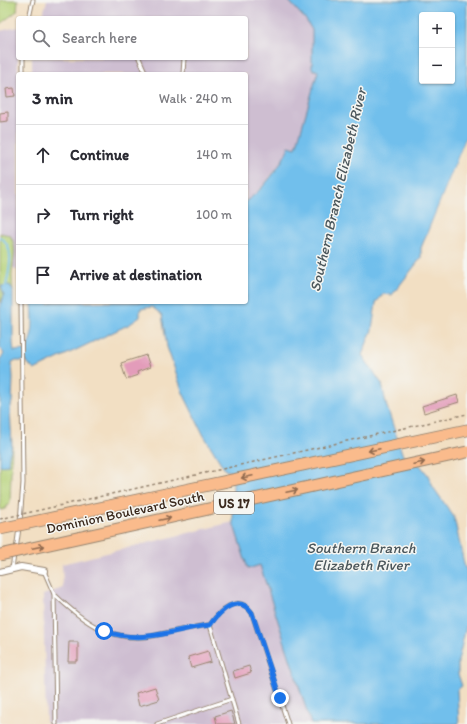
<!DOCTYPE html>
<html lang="en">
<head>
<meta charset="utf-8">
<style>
  :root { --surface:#fff; --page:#f7f7f7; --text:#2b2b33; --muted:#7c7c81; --line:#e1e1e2 }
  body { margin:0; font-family:Itim,sans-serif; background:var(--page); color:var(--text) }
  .controls { position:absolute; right:12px; top:12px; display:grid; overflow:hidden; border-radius:4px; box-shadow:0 1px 3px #0004 }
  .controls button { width:36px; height:36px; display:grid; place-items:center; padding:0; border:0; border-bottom:1px solid var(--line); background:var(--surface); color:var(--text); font:20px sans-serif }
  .stop { position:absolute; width:12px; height:12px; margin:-9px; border:3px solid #1a73e8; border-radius:50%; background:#fff }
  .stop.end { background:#1a73e8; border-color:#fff; box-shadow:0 1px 4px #0008 }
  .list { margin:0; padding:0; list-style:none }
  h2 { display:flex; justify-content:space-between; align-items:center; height:52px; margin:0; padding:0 16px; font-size:17px }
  h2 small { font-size:13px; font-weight:400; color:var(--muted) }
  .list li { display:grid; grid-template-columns:26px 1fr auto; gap:12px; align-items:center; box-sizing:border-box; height:60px; padding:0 16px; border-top:1px solid var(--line) }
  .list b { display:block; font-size:15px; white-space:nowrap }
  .list em { font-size:13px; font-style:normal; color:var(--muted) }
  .icon { flex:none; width:22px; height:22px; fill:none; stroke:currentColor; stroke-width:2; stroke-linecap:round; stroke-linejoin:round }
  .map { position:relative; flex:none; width:467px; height:724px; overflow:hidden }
  .search { position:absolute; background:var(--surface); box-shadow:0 1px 3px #0004; left:16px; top:16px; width:232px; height:44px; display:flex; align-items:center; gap:10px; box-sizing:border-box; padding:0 14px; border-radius:4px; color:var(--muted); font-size:15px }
  .panel { position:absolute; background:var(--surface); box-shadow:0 1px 3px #0004; left:16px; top:72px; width:232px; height:232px; border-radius:4px }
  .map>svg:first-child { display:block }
  .industrial { fill:#cebed1 }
  .green { fill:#b6d278; stroke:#787e4b }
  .water { fill:#71bfec; stroke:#567485; fill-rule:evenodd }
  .pier { fill:#f2dfc3 }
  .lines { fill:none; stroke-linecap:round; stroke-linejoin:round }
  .stream { stroke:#71bfec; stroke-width:2 }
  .building { fill:#e39cba }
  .lane-casing { stroke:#968470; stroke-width:5 }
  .street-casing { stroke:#968470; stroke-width:8 }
  .highway-casing { stroke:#968470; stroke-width:13 }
  .lane { stroke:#fff; stroke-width:3 }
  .street { stroke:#fff; stroke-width:6 }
  .highway { stroke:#fabb8c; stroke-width:11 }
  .highway-bridge-casing { stroke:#968470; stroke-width:13; stroke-linecap:butt }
  .path-bridge { stroke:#968470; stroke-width:1.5; stroke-dasharray:3 3; stroke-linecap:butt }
  .highway-bridge { stroke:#fabb8c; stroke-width:11 }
  .oneway { stroke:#916b50 }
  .route { stroke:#1a73e8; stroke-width:5 }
  .labels { text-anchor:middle; stroke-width:3; stroke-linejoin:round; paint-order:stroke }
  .shield { fill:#f6f6f2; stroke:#73675e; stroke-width:1 }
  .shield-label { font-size:13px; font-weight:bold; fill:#3b2a1e }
  .street-label { font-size:14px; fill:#3b2a1e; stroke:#f6f6f2 }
  .water-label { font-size:15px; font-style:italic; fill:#4b575c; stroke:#f6f6f2 }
</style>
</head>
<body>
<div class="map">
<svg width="467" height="724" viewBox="0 0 467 724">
  <rect width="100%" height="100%" fill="#f6f6f2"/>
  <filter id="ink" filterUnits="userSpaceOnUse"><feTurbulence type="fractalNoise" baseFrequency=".025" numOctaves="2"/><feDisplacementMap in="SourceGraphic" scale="8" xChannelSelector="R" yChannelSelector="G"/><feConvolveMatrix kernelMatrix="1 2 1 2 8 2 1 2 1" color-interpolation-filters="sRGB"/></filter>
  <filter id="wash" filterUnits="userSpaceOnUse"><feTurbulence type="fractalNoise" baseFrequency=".012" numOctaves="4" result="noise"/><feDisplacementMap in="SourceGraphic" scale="16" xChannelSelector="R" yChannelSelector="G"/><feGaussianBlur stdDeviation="0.9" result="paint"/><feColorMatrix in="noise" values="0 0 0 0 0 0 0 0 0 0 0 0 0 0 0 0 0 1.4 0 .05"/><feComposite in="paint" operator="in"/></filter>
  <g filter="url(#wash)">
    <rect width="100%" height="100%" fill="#f2dfc3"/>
    <g class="industrial">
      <path d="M 47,0 L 288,0 L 306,20 L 312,30 L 312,69 L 319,71 L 296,148 L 289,146 L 286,156 L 266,182 L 251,198 L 246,201 L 246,74 L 28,74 L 28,71 L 32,70 L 32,58 L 246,58 L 246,18 L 42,18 Z"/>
      <path d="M 18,27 L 18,228 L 17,271 L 10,265 L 0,237 L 0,31 Z"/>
      <path d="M 233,522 L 248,569 L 260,564 L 311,724 L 46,724 L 43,595 L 63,588 L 62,564 Z"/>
    </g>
    <g class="green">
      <path d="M 0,0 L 18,0 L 17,11 L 0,24 Z"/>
      <path d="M 0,233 L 10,235 C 18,249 13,259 12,275 C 12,280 13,286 13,291 L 10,285 L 0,303 Z"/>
      <path d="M 12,445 L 10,502 L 5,509 L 0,510 L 0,466 L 8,465 L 9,456 Z"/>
    </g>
    <path class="water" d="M 288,0 L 467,0 L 467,135 L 421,248 L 421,258 L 392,295 L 383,294 L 376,303 L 372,330 L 362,355 L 382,384 L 386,404 L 403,456 L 420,465 L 428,475 L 433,487 L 454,517 L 465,568 L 467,569 L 467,623 L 458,661 L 458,674 L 462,686 L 457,690 L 459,724 L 311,724 L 260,565 L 248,569 L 233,522 L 233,473 L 225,470 L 203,434 L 183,393 L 167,347 L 162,315 L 152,307 L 140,309 L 140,317 L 130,324 L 34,370 L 26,361 L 13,361 L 12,363 L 13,378 L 12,402 L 10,410 L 12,445 L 9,456 L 8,465 L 0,466 L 0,359 L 4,354 L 0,348 L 0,303 L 2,302 L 4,295 L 1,286 L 10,285 L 13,291 L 13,344 L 14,351 L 26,350 C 35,332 33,321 32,302 L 47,302 L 48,304 L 54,302 L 246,302 L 246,201 C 262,191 283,164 289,146 L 296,148 L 318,71 L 312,69 L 312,30 L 306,20 ZM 422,15 L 452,15 L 452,81 L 422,81 Z"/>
    <path class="pier" d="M 467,135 L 467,140 L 428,238 L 426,237 Z"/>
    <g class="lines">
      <path class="stream" d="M 0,237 C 16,247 9,271 6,286"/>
    </g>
    <g id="blocks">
      <g class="building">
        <path d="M 14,88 L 15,96 L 7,97 L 6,89 Z"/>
        <path d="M 8,112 L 8,121 L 0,122 L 0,113 Z"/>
        <path d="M 146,355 L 150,367 L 137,372 L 138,375 L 126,379 L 121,363 Z"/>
        <path d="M 457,395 L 459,402 L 424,413 L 422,406 Z"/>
        <path d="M 69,642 L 78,642 L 78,660 L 76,660 L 76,662 L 68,662 Z"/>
        <path d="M 208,651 L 211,662 L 191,668 L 188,657 Z"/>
        <path d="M 249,666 L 251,673 L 235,678 L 233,671 Z"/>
        <path d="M 155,687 L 159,700 L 139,706 L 136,693 Z"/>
        <path d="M 231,711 L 235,724 L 217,724 L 215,716 Z"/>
      </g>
    </g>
  </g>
  <g filter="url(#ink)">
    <use href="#blocks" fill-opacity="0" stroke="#968470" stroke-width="1"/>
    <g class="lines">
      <g class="lane-casing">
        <g id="lane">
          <path d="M 29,18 L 33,0"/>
          <path d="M 139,58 L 146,74"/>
          <path d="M 23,74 L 23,58"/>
          <path d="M 183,74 L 184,58"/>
          <path d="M 20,522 L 23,483 L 21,302"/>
          <path d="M 16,550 L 19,528"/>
          <path d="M 12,569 L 14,555"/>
          <path d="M 44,571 L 54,594 L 56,724"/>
          <path d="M 54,594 C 82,621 111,643 152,636 C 171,632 190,627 210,625 L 239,724"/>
          <path d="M 210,625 C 219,611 238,592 252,613 L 288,724"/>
          <path d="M 157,724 L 232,699"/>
        </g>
      </g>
      <g class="street-casing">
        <path id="street" d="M 0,572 L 21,567 L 44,571"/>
      </g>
      <g class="highway-casing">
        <path id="highway" d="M 166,494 L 467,430"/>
      </g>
      <use href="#lane" class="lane"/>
      <use href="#street" class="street"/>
      <use href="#highway" class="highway"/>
      <g class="highway-bridge-casing">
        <g id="highway-bridge">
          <path d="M 0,529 L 166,494"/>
          <path d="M 0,555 L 467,452"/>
        </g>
      </g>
      <path class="path-bridge" d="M 0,519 L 467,414"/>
      <use href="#highway-bridge" class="highway-bridge"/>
    </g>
    <defs><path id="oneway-shaft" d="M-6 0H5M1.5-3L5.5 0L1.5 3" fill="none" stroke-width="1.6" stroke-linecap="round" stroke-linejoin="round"/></defs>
    <g class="oneway">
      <use href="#oneway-shaft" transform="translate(374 450) rotate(168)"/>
      <use href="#oneway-shaft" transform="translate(419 463) rotate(-12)"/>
      <use href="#oneway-shaft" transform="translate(247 477) rotate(168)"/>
      <use href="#oneway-shaft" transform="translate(292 491) rotate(-12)"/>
      <use href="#oneway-shaft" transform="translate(165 519) rotate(-12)"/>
      <use href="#oneway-shaft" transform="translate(38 547) rotate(-12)"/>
    </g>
  </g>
  <g class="lines" filter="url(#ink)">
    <path class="route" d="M 104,631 C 119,636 133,638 149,636 C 170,634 189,627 210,625 C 219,612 238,592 252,613 L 280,698"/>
  </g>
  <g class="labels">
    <rect class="shield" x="214" y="492" width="40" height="22" rx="3"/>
    <g class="shield-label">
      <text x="234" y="508">US 17</text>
    </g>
    <g class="street-label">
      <text transform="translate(125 512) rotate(-12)" y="5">Dominion Boulevard South</text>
    </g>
    <g class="water-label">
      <text transform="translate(338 190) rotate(-77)" y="5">Southern Branch Elizabeth River</text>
      <text x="361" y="553">Southern Branch<tspan x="361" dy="17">Elizabeth River</tspan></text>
    </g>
  </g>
</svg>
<div class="controls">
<button>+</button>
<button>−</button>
</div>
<div class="stop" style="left:104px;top:631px"></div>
<div class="stop end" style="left:280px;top:698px"></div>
<div class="search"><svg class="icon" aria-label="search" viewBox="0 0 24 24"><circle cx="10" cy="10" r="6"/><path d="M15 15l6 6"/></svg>Search here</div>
<section class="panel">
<h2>3 min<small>Walk · 240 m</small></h2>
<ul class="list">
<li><svg class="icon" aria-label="ahead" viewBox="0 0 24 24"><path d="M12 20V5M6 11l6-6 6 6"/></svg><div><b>Continue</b></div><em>140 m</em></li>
<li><svg class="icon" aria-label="right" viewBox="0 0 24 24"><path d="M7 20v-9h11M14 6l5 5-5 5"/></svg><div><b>Turn right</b></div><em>100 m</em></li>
<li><svg class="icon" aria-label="arrive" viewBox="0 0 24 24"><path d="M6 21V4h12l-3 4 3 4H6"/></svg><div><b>Arrive at destination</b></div></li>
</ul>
</section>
</div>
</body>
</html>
